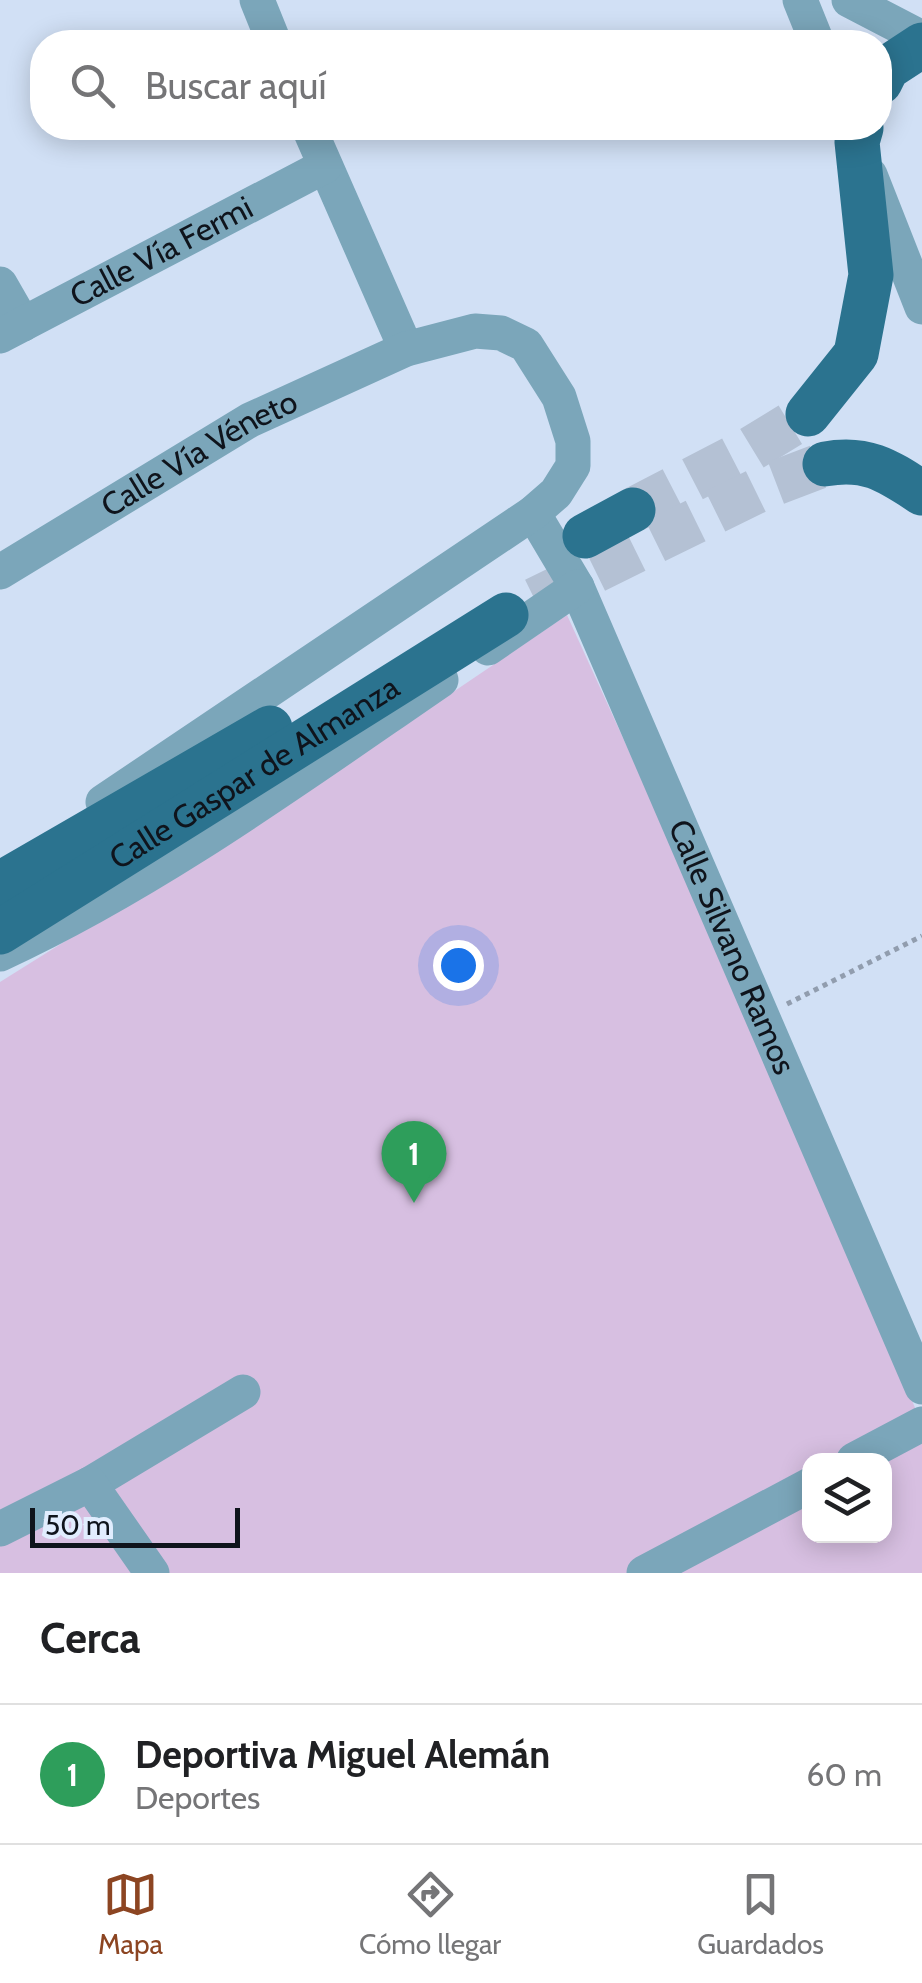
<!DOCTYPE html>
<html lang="es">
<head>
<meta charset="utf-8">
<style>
  :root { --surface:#fff; --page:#f6f6f6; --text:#202124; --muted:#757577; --line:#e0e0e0; --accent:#8c4522 }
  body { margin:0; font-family:Cabin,sans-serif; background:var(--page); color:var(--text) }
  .controls { position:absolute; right:30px; bottom:30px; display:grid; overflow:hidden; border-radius:20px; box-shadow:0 5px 25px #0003 }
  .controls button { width:90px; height:90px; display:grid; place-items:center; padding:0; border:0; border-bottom:2px solid var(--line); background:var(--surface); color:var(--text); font:50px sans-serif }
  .scale { position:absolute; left:30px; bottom:25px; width:210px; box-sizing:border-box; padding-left:10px; border:5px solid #0f141c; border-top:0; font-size:28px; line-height:35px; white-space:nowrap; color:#0f141c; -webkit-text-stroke:8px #e1edfe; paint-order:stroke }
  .you { position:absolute; left:458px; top:965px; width:35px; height:35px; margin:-25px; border:8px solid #fff; border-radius:50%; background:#1a73e8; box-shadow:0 0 0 15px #1a73e833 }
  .badge { display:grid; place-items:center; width:65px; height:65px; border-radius:50%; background:var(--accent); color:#fff; font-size:32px; font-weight:700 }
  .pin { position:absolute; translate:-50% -82px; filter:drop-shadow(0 2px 5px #0008) }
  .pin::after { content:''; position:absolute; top:52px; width:35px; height:30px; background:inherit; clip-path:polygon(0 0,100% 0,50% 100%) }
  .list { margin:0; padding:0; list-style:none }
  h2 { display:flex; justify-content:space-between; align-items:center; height:130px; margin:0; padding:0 40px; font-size:42px }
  h2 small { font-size:32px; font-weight:400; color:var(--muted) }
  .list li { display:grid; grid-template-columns:65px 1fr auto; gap:30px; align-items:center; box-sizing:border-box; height:140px; padding:0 40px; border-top:2px solid var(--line) }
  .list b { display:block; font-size:38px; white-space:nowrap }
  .list p { margin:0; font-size:32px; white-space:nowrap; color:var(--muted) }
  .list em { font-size:32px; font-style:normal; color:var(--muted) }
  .icon { flex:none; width:55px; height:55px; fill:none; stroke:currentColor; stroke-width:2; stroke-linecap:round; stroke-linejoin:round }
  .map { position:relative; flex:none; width:922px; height:1573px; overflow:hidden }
  .search { position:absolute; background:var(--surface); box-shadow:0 5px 25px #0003; left:30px; right:30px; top:30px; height:110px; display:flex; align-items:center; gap:25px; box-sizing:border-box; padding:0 35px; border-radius:40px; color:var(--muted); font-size:38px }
  .sheet { height:270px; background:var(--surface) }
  nav { display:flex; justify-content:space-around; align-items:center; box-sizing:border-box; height:140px; border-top:2px solid var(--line); background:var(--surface); font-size:28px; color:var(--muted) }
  nav a { display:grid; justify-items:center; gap:5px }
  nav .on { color:var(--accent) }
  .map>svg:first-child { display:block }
  .green { fill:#d7bfe1; fill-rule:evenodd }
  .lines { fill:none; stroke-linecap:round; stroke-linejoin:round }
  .major-tunnel { stroke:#b4c1d4; stroke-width:45; stroke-dasharray:45 22; stroke-linecap:butt }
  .path { stroke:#919dae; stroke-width:5; stroke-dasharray:5 5; stroke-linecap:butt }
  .minor { stroke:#7ba6ba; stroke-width:35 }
  .major { stroke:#2b738f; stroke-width:45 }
  .labels { text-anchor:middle; stroke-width:9; stroke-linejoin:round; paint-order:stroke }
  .street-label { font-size:32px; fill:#0f141c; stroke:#e1edfe }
</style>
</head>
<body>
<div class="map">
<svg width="922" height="1573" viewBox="0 0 922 1573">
  <rect width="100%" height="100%" fill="#d1e0f5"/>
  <path class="green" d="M 567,615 L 715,940 L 922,1424 L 922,1573 L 0,1573 L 0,982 L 329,776 ZM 810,1460 L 884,1460 L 884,1536 L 810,1536 Z"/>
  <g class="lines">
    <g class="major-tunnel">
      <path d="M 633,510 L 749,450 L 808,414"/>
      <path d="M 535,600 L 765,487 L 825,464"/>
    </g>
    <path class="path" d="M 787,1004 L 922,936"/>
    <g class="minor">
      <path d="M 257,0 L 274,42"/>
      <path d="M 800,0 L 817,42"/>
      <path d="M 849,0 L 922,38"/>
      <path d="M 309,128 L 406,349"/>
      <path d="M 870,175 L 922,307"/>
      <path d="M 0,284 L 23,324"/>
      <path id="s1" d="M 0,336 L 325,166"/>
      <path id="s2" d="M 533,513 L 577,587 L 922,1387"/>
      <path id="s3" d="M 0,572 L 250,420 L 406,349 L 475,331 L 501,333 L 526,345 L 559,397 L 573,441 L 573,466 L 556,493 L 533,513 L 103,802"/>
      <path d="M 488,648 L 577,587"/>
      <path d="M 0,954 C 154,883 301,776 441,680"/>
      <path d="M 854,1460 L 922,1424"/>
      <path d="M 90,1484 L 243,1392"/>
      <path d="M 0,1529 L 90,1484 L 152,1573"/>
      <path d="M 644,1573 L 810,1485"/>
    </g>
    <g class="major">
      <path d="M 880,82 L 887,68 L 922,45"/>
      <path d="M 808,414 L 856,354 L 871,275 L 857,142 L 861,128"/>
      <path d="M 825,464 C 867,456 888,471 922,493"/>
      <path d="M 585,536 L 633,510"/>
      <path d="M 0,884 L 270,728"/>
      <path id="s4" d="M 0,932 L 506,615"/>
    </g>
  </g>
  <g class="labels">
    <g class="street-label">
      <text dy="11" stroke="none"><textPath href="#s1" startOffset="182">Calle Vía Fermi</textPath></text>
      <text dy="11" stroke="none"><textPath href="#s3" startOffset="232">Calle Vía Véneto</textPath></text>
      <text dy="11" stroke="none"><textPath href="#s4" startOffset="300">Calle Gaspar de Almanza</textPath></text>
      <text dy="11" stroke="none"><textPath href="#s2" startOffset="478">Calle Silvano Ramos</textPath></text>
    </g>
  </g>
</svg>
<div class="controls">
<button><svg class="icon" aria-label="layers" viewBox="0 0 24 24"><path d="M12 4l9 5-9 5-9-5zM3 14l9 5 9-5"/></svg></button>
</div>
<div class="scale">50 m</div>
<div class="you"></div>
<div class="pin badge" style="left:414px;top:1203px;background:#2e9e5b">1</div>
<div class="search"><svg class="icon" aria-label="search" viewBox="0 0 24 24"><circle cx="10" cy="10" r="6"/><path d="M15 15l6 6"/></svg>Buscar aquí</div>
</div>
<section class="sheet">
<h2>Cerca<small></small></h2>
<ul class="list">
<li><span class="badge" style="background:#2e9e5b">1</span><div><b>Deportiva Miguel Alemán</b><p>Deportes</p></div><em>60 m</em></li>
</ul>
</section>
<nav>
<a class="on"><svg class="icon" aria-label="map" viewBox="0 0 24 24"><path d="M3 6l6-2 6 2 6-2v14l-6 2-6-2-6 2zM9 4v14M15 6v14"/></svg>Mapa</a>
<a><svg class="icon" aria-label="directions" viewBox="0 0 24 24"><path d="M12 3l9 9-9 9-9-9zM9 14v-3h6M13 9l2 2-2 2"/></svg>Cómo llegar</a>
<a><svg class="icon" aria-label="saved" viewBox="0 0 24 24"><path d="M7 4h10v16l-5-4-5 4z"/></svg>Guardados</a>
</nav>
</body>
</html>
